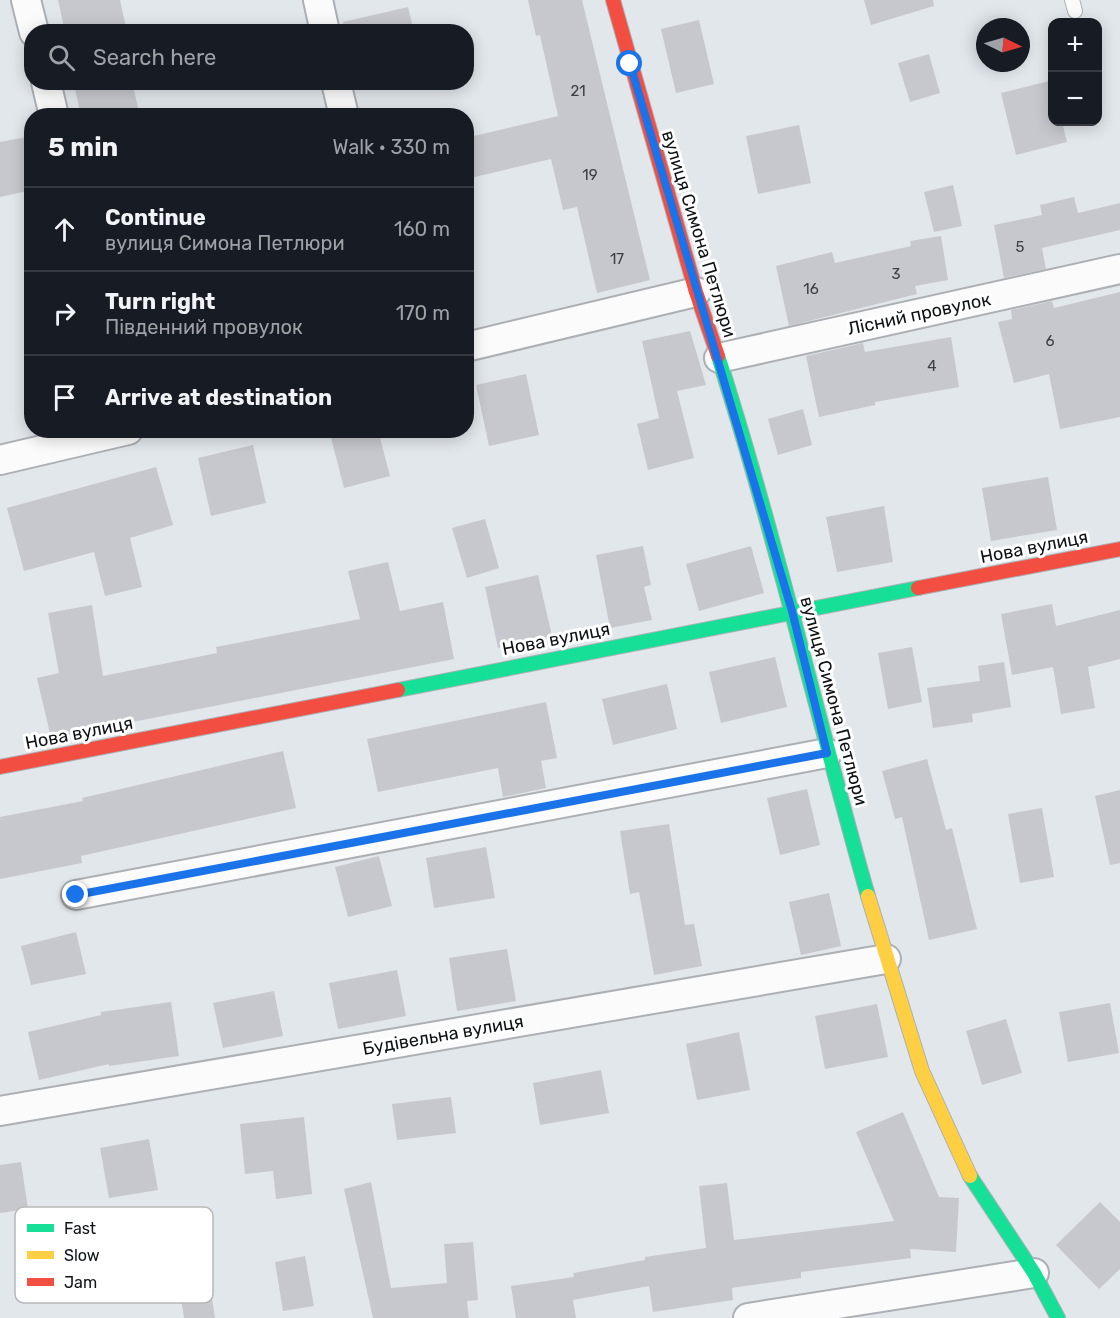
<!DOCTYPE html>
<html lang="en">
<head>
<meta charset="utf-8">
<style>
  :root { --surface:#171b24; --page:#242831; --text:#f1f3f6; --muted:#9ea1a6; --line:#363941 }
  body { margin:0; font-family:Rubik,sans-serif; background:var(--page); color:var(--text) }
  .controls { position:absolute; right:18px; top:18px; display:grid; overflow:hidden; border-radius:12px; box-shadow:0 3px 15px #0003 }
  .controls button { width:54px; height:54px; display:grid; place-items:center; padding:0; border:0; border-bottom:2px solid var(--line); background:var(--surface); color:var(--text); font:30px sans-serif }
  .compass { position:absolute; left:976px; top:18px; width:54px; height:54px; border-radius:50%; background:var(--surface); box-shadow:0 3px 15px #0003; rotate:95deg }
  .stop { position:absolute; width:18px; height:18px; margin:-14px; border:4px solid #1a73e8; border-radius:50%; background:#fff }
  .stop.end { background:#1a73e8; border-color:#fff; box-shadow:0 2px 6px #0008 }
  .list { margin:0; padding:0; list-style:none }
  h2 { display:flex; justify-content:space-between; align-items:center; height:78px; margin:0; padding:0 24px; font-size:26px }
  h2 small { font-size:20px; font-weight:400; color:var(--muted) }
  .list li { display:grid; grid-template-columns:39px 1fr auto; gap:18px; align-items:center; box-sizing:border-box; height:84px; padding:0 24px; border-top:2px solid var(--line) }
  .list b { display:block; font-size:22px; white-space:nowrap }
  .list p { margin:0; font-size:20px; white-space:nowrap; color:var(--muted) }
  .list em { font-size:20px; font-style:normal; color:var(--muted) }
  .icon { flex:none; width:33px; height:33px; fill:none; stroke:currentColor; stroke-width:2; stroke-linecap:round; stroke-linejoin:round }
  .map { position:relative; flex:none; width:1120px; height:1318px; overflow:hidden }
  .search { position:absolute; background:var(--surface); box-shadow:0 3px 15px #0003; left:24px; top:24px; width:450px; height:66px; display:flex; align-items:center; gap:15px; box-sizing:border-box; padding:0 21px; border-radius:24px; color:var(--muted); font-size:22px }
  .panel { position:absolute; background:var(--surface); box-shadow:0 3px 15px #0003; left:24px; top:108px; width:450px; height:330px; border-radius:24px }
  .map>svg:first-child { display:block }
  .building { fill:#c7c8cd }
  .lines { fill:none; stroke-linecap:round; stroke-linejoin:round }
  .lane-casing { stroke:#acb0b4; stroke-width:16 }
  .street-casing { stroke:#acb0b4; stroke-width:32 }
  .fast-casing { stroke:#acb0b4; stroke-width:16 }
  .slow-casing { stroke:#acb0b4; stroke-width:16 }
  .jam-casing { stroke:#acb0b4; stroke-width:16 }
  .lane { stroke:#fbfbfc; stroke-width:14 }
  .street { stroke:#fbfbfc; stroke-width:28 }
  .fast { stroke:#16e098; stroke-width:14 }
  .slow { stroke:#ffcf43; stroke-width:14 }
  .jam { stroke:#f24e42; stroke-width:14 }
  .route { stroke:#1a73e8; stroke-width:8 }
  .labels { text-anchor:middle; stroke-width:6; stroke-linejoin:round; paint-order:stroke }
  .number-label { font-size:15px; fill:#3c4042 }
  .street-label { font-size:18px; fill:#0e1214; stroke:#fff }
  .key { fill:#fff; stroke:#b7b8b8; stroke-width:1.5 }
  .key-label { font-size:16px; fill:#0e1214 }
</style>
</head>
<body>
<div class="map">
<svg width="1120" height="1318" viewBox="0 0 1120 1318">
  <rect width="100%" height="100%" fill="#e2e7ec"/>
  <g class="building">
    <path d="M 58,0 L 120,0 L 127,32 L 65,32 Z"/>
    <path d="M 528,0 L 582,0 L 650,280 L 597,293 L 577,207 L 563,210 L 551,159 L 466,179 L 466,138 L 558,116 L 540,35 L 536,36 Z"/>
    <path d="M 864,0 L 933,0 L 934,6 L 871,25 Z"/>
    <path d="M 408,7 L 414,32 L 344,32 L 343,22 Z"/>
    <path d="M 699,20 L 714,84 L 676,93 L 661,29 Z"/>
    <path d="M 929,54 L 940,93 L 910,102 L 898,63 Z"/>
    <path d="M 1053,80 L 1053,122 L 1062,122 L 1067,142 L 1016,155 L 1001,93 Z"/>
    <path d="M 102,82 L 132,82 L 140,116 L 81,116 L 75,89 Z"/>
    <path d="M 799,125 L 811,183 L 758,194 L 746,136 Z"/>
    <path d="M 32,136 L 32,190 L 0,197 L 0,142 Z"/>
    <path d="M 953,185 L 962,226 L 934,232 L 924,192 Z"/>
    <path d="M 1074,197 L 1078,213 L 1120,203 L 1120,230 L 1042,248 L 1046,269 L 1004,278 L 994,225 L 1042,215 L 1040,205 Z"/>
    <path d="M 941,236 L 948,280 L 915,286 L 917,294 L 789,326 L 776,266 L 832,252 L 835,263 L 911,246 L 910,241 Z"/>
    <path d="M 1120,292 L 1120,417 L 1060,429 L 1049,374 L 1014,383 L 998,322 L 1012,319 L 1011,310 L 1052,301 L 1054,308 Z"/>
    <path d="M 690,331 L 706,385 L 677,391 L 694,458 L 648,470 L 637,424 L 659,418 L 642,341 Z"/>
    <path d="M 951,337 L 959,387 L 875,402 L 875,405 L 819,417 L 806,356 L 863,343 L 865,352 Z"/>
    <path d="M 526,374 L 539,435 L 489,446 L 476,385 Z"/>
    <path d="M 803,409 L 812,445 L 778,455 L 768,419 Z"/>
    <path d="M 329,430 L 378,430 L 390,476 L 344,488 Z"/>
    <path d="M 253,445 L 266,503 L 211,516 L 198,458 Z"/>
    <path d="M 156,467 L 173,525 L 130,538 L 142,587 L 105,596 L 94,552 L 24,571 L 7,508 Z"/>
    <path d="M 1048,477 L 1057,530 L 991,541 L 982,488 Z"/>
    <path d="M 884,506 L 893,562 L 837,572 L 826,517 Z"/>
    <path d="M 485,519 L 499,568 L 467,578 L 452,528 Z"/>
    <path d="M 643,546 L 651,585 L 644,587 L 652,620 L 610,628 L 596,555 Z"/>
    <path d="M 751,546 L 764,593 L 699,611 L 686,564 Z"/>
    <path d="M 388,562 L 400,611 L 443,602 L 454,659 L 51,738 L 37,678 L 59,673 L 48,613 L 92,605 L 103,676 L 217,653 L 216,647 L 360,619 L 348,571 Z"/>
    <path d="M 538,575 L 552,636 L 498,648 L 485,587 Z"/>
    <path d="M 1052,604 L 1056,626 L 1120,610 L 1120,659 L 1088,667 L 1095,708 L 1061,714 L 1053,667 L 1012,675 L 1001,614 Z"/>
    <path d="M 912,647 L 922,702 L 888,709 L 878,653 Z"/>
    <path d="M 775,657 L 787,707 L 721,723 L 709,672 Z"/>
    <path d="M 1004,662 L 1011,707 L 972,714 L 973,722 L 933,728 L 927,688 L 980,681 L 978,666 Z"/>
    <path d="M 667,684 L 677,729 L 613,745 L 602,699 Z"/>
    <path d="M 546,702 L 557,758 L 541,761 L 546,788 L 503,797 L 498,768 L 378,792 L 367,739 Z"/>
    <path d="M 283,751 L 296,808 L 81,856 L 82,863 L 0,879 L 0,817 L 83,801 L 82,798 Z"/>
    <path d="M 927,759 L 946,830 L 952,828 L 977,929 L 929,940 L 902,817 L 895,819 L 882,771 Z"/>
    <path d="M 807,789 L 820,845 L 780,855 L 767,798 Z"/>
    <path d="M 1120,790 L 1120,863 L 1110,865 L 1095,796 Z"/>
    <path d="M 1042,808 L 1054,877 L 1020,883 L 1008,814 Z"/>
    <path d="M 669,824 L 685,925 L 694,924 L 702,966 L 654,975 L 639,892 L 630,894 L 620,831 Z"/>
    <path d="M 486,847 L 495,898 L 434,908 L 426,858 Z"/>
    <path d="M 379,856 L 392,906 L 348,917 L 335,867 Z"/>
    <path d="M 829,893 L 841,946 L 801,955 L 789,902 Z"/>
    <path d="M 76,932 L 86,974 L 31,985 L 21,946 Z"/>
    <path d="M 507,949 L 516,1001 L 457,1011 L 449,958 Z"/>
    <path d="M 397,970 L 406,1016 L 338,1029 L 329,983 Z"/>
    <path d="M 274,991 L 283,1036 L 223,1048 L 213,1003 Z"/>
    <path d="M 171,1002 L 179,1056 L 109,1066 L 109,1064 L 39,1080 L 28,1032 L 101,1015 L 101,1012 Z"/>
    <path d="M 1110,1003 L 1119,1053 L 1068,1062 L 1059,1012 Z"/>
    <path d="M 877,1004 L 888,1057 L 825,1069 L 815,1016 Z"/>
    <path d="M 1006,1019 L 1022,1073 L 982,1085 L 966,1031 Z"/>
    <path d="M 739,1032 L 750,1090 L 697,1100 L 686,1044 Z"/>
    <path d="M 601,1070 L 609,1113 L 540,1125 L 533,1083 Z"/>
    <path d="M 451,1097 L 456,1133 L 397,1140 L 392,1104 Z"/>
    <path d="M 903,1112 L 939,1197 L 959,1198 L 956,1252 L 910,1249 L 911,1258 L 801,1272 L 801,1278 L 732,1288 L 733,1300 L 653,1312 L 649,1286 L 573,1300 L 576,1318 L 516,1318 L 511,1286 L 574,1277 L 573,1273 L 645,1260 L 645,1257 L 706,1248 L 699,1186 L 727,1183 L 734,1240 L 894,1221 L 856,1132 Z"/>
    <path d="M 304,1117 L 312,1194 L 276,1199 L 273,1171 L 245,1174 L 240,1124 Z"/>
    <path d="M 149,1139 L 158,1190 L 109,1198 L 100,1148 Z"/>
    <path d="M 21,1162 L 28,1209 L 0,1213 L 0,1165 Z"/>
    <path d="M 371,1182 L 391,1288 L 447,1283 L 444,1244 L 473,1242 L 478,1300 L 467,1301 L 469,1318 L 373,1318 L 344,1189 Z"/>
    <path d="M 1100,1202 L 1120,1222 L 1120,1269 L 1099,1289 L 1056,1245 Z"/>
    <path d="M 205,1252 L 215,1318 L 184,1318 L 175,1257 Z"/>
    <path d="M 305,1256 L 314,1306 L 283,1311 L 275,1262 Z"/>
  </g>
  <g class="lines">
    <g class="lane-casing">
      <path id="lane" d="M 1072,0 L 1075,11"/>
    </g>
    <g class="street-casing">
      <g id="street">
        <path d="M 26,0 L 34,32"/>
        <path d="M 318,0 L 325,32"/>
        <path d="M 46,82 L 54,116"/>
        <path d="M 336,82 L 344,116"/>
        <path d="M 466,347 L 696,292"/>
        <path d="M 719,358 L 1120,269"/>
        <path d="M 0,460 L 128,430"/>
        <path d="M 76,895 L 827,753"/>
        <path d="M 0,1111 L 886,959"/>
        <path d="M 748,1318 L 1034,1273"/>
      </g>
    </g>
    <g class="fast-casing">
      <g id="fast">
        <path d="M 718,356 C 775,534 817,717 868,896"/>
        <path d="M 398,690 L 918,588"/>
        <path d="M 970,1176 L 1034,1273 L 1058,1318"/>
      </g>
    </g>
    <g class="slow-casing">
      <path id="slow" d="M 868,896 L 922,1071 L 970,1176"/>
    </g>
    <g class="jam-casing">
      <g id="jam">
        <path d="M 613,0 L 696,292 L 718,356"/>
        <path d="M 918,588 L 1120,549"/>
        <path d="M 0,767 L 398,690"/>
      </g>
    </g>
    <use href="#lane" class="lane"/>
    <use href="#street" class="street"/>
    <use href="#fast" class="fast"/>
    <use href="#slow" class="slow"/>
    <use href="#jam" class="jam"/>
  </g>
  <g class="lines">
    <path class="route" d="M 76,895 L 827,753 L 792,611 L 630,64"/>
  </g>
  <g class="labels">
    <g class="number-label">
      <text x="578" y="96">21</text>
      <text x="590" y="180">19</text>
      <text x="1020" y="252">5</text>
      <text x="617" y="264">17</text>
      <text x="896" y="279">3</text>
      <text x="811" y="294">16</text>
      <text x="1050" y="346">6</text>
      <text x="932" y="371">4</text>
    </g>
    <g class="street-label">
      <text transform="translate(699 234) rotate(73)" y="6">вулиця Симона Петлюри</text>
      <text transform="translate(919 314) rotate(-12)" y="6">Лісний провулок</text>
      <text transform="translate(1034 547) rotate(-11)" y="6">Нова вулиця</text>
      <text transform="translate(556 639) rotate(-11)" y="6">Нова вулиця</text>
      <text transform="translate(834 701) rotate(75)" y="6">вулиця Симона Петлюри</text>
      <text transform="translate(79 733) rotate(-11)" y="6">Нова вулиця</text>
      <text transform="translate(443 1035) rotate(-10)" y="6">Будівельна вулиця</text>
    </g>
  </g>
  <rect x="15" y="1207" width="198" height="96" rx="9" class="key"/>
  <rect x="27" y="1224" width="27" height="8" fill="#16e098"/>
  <rect x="27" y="1251" width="27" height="8" fill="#ffcf43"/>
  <rect x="27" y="1278" width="27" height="8" fill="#f24e42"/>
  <g class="key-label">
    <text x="64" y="1234">Fast</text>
    <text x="64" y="1261">Slow</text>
    <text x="64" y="1288">Jam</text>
  </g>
</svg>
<div class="controls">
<button>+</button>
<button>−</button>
</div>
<svg class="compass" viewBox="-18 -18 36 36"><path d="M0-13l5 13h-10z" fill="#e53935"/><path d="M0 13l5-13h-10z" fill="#9ea1a6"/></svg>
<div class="stop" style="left:630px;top:64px"></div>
<div class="stop end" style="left:76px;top:895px"></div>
<div class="search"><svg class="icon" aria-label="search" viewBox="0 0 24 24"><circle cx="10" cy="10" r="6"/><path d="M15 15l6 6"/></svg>Search here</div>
<section class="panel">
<h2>5 min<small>Walk · 330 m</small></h2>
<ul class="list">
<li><svg class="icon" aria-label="ahead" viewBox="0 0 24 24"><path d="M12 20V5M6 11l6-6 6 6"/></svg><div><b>Continue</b><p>вулиця Симона Петлюри</p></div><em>160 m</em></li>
<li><svg class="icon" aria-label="right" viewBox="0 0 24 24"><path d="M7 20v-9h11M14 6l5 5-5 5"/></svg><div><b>Turn right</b><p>Південний провулок</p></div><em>170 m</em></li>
<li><svg class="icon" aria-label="arrive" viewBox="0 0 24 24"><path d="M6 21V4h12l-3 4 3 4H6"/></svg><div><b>Arrive at destination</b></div></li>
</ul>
</section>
</div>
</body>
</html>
